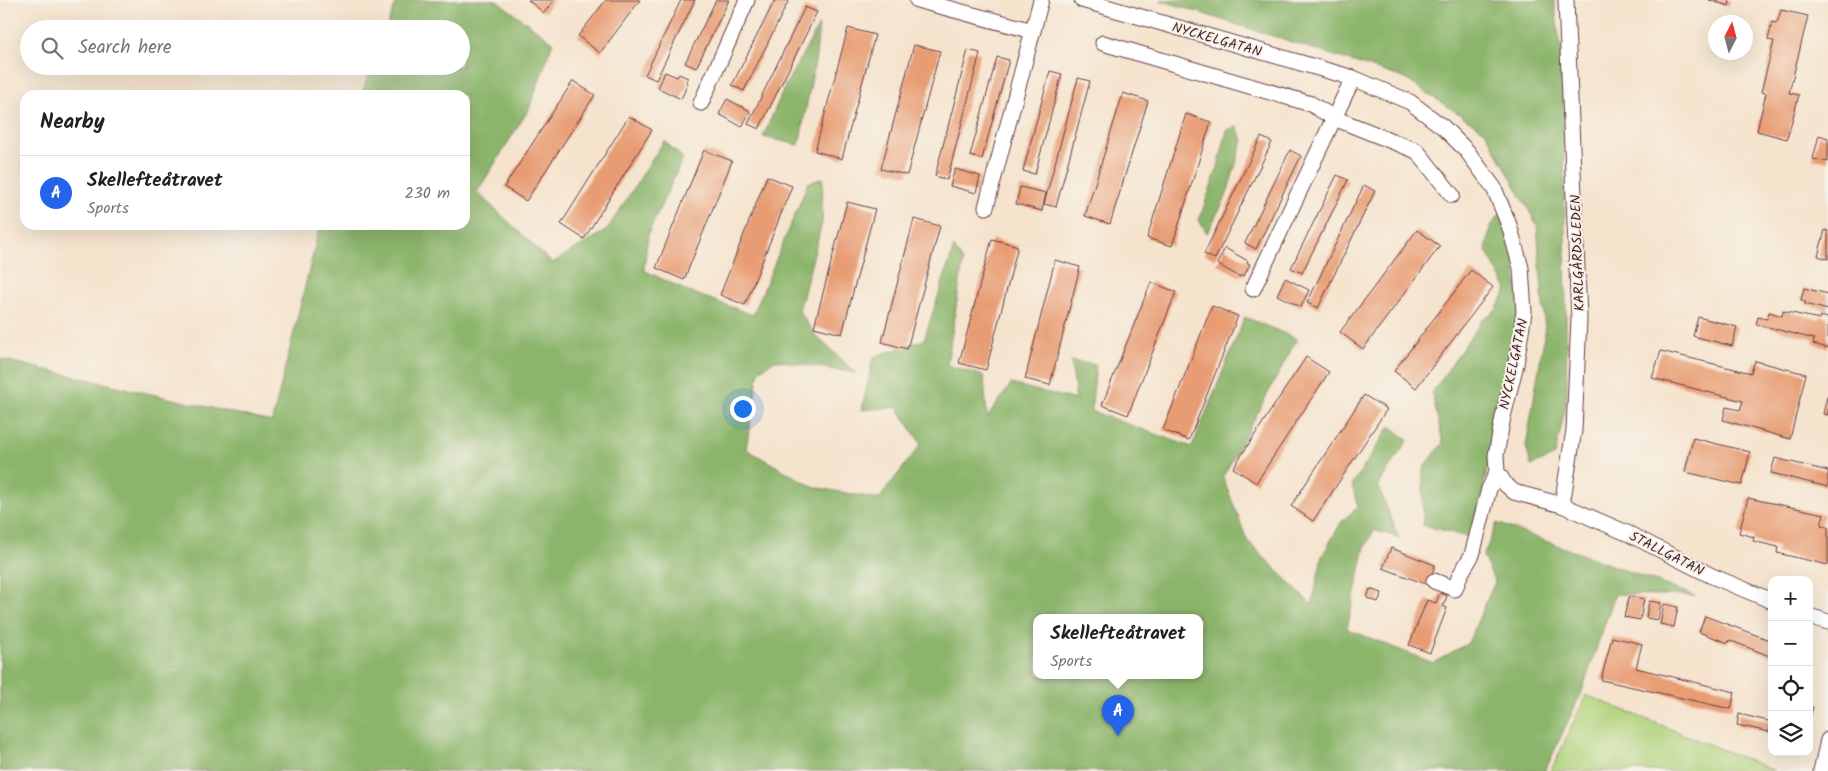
<!DOCTYPE html>
<html lang="en">
<head>
<meta charset="utf-8">
<style>
  :root { --surface:#fff; --page:#f6f6f6; --text:#222; --muted:#767676; --line:#e0e0e0; --accent:#2563eb }
  body { margin:0; font-family:Kalam,sans-serif; background:var(--page); color:var(--text) }
  .controls { position:absolute; right:15px; bottom:15px; display:grid; overflow:hidden; border-radius:10px; box-shadow:0 5px 20px #0002 }
  .controls button { width:45px; height:45px; display:grid; place-items:center; padding:0; border:0; border-bottom:1px solid var(--line); background:var(--surface); color:var(--text); font:25px sans-serif }
  .compass { position:absolute; left:1708px; top:15px; width:45px; height:45px; border-radius:50%; background:var(--surface); box-shadow:0 5px 20px #0002; rotate:6deg }
  .you { position:absolute; left:742px; top:408px; width:18px; height:18px; margin:-12px; border:4px solid #fff; border-radius:50%; background:#1a73e8; box-shadow:0 0 0 8px #1a73e833 }
  .badge { display:grid; place-items:center; width:32px; height:32px; border-radius:50%; background:var(--accent); color:#fff; font-size:16px; font-weight:700 }
  .pin { position:absolute; translate:-50% -41px; filter:drop-shadow(0 1px 2px #0008) }
  .pin::after { content:''; position:absolute; top:26px; width:18px; height:15px; background:inherit; clip-path:polygon(0 0,100% 0,50% 100%) }
  .popup { position:absolute; left:1033px; top:614px; width:170px; height:65px; box-sizing:border-box; display:grid; place-content:center; border-radius:10px; background:var(--surface); filter:drop-shadow(0 1px 4px #0005); font-size:16px; white-space:nowrap; color:var(--muted) }
  .popup b { font-size:19px; color:var(--text) }
  .popup::after { content:''; position:absolute; left:50%; top:100%; margin-left:-10px; border:10px solid transparent; border-top-color:var(--surface) }
  .list { margin:0; padding:0; list-style:none }
  h2 { display:flex; justify-content:space-between; align-items:center; height:65px; margin:0; padding:0 20px; font-size:21px }
  h2 small { font-size:16px; font-weight:400; color:var(--muted) }
  .list li { display:grid; grid-template-columns:32px 1fr auto; gap:15px; align-items:center; box-sizing:border-box; height:75px; padding:0 20px; border-top:1px solid var(--line) }
  .list b { display:block; font-size:19px; white-space:nowrap }
  .list p { margin:0; font-size:16px; white-space:nowrap; color:var(--muted) }
  .list em { font-size:16px; font-style:normal; color:var(--muted) }
  .icon { flex:none; width:28px; height:28px; fill:none; stroke:currentColor; stroke-width:2; stroke-linecap:round; stroke-linejoin:round }
  .map { position:relative; flex:none; width:1828px; height:771px; overflow:hidden }
  .search { position:absolute; background:var(--surface); box-shadow:0 5px 20px #0002; left:20px; top:20px; width:450px; height:55px; display:flex; align-items:center; gap:12px; box-sizing:border-box; padding:0 18px; border-radius:28px; color:var(--muted); font-size:19px }
  .panel { position:absolute; background:var(--surface); box-shadow:0 5px 20px #0002; left:20px; top:90px; width:450px; height:140px; border-radius:15px }
  .map>svg:first-child { display:block }
  .green { fill:#b0d37c; stroke:#7d7954 }
  .forest { fill:#8cb56c; stroke:#6b6a4c; fill-rule:evenodd }
  .building { fill:#e89c73 }
  .lines { fill:none; stroke-linecap:round; stroke-linejoin:round }
  .minor-casing { stroke:#643c43; stroke-width:17 }
  .minor { stroke:#fff; stroke-width:15 }
  .labels { text-anchor:middle; stroke-width:4; stroke-linejoin:round; paint-order:stroke }
  .street-label { font-size:14px; fill:#4a1f2b; stroke:#f7f3e8 }
</style>
</head>
<body>
<div class="map">
<svg width="1828" height="771" viewBox="0 0 1828 771">
  <rect width="100%" height="100%" fill="#f7f3e8"/>
  <filter id="ink" filterUnits="userSpaceOnUse"><feTurbulence type="fractalNoise" baseFrequency=".02" numOctaves="2"/><feDisplacementMap in="SourceGraphic" scale="10" xChannelSelector="R" yChannelSelector="G"/><feConvolveMatrix kernelMatrix="1 2 1 2 8 2 1 2 1" color-interpolation-filters="sRGB"/></filter>
  <filter id="wash" filterUnits="userSpaceOnUse"><feTurbulence type="fractalNoise" baseFrequency=".0096" numOctaves="4" result="noise"/><feDisplacementMap in="SourceGraphic" scale="20" xChannelSelector="R" yChannelSelector="G"/><feGaussianBlur stdDeviation="1.12" result="paint"/><feColorMatrix in="noise" values="0 0 0 0 0 0 0 0 0 0 0 0 0 0 0 0 0 1.4 0 .05"/><feComposite in="paint" operator="in"/></filter>
  <g filter="url(#wash)">
    <rect width="100%" height="100%" fill="#f5e3cd"/>
    <path class="green" d="M 1586,695 L 1775,771 L 1551,771 Z"/>
    <g class="forest">
      <path d="M 397,0 L 496,0 L 553,42 L 529,109 L 477,192 L 552,263 L 607,230 L 664,141 L 683,158 L 648,234 L 644,270 L 685,290 L 753,315 L 808,183 L 823,178 L 822,223 L 799,311 L 817,337 L 856,373 L 775,360 L 759,371 L 746,449 L 813,487 L 879,499 L 921,444 L 897,407 L 862,410 L 873,357 L 924,340 L 954,247 L 963,262 L 947,365 L 984,376 L 987,418 L 1011,384 L 1076,400 L 1071,361 L 1096,365 L 1091,411 L 1192,447 L 1245,317 L 1297,339 L 1223,477 L 1247,540 L 1312,605 L 1322,556 L 1342,521 L 1358,507 L 1352,485 L 1390,426 L 1408,440 L 1378,485 L 1399,538 L 1374,530 L 1365,547 L 1347,629 L 1433,663 L 1468,643 L 1495,582 L 1483,557 L 1497,523 L 1695,596 L 1615,594 L 1582,691 L 1545,771 L 0,771 L 0,359 L 272,422 L 320,225 L 465,225 L 465,95 L 361,95 L 372,66 L 461,66 L 461,29 L 386,29 ZM 1037,617 L 1199,617 L 1199,675 L 1037,675 Z"/>
      <path d="M 1160,0 L 1554,0 L 1563,66 L 1567,399 L 1555,455 L 1531,466 L 1526,446 L 1545,332 L 1537,225 L 1485,131 L 1404,78 Z"/>
      <path d="M 819,25 L 816,56 L 799,145 L 763,137 L 785,86 Z"/>
      <path d="M 1237,127 L 1243,140 L 1226,197 L 1207,233 L 1199,220 L 1218,167 L 1227,130 Z"/>
      <path d="M 1500,214 L 1513,250 L 1520,309 L 1501,392 L 1483,490 L 1472,538 L 1423,525 L 1423,469 L 1443,443 L 1432,393 L 1482,320 L 1496,310 L 1507,289 L 1486,251 L 1490,227 Z"/>
    </g>
    <g id="blocks">
      <g class="building">
        <path d="M 528,0 L 554,0 L 544,13 Z"/>
        <path d="M 606,0 L 640,0 L 600,53 L 578,36 Z"/>
        <path d="M 681,0 L 695,0 L 656,80 L 645,75 Z"/>
        <path d="M 716,0 L 729,0 L 696,68 L 685,63 Z"/>
        <path d="M 775,0 L 789,0 L 744,91 L 732,85 Z"/>
        <path d="M 1709,0 L 1730,0 L 1729,6 Z"/>
        <path d="M 805,7 L 817,12 L 759,129 L 748,124 Z"/>
        <path d="M 1781,10 L 1808,16 L 1789,93 L 1799,95 L 1787,139 L 1757,131 L 1766,93 L 1761,92 L 1774,41 L 1768,40 L 1772,22 L 1777,23 Z"/>
        <path d="M 848,28 L 875,35 L 842,159 L 815,151 Z"/>
        <path d="M 914,45 L 940,51 L 907,175 L 881,169 Z"/>
        <path d="M 968,50 L 980,53 L 947,180 L 935,176 Z"/>
        <path d="M 997,57 L 1009,60 L 982,159 L 970,156 Z"/>
        <path d="M 1050,71 L 1062,74 L 1035,174 L 1023,171 Z"/>
        <path d="M 665,72 L 677,77 L 679,74 L 688,78 L 686,82 L 688,83 L 681,99 L 658,88 Z"/>
        <path d="M 1078,78 L 1090,81 L 1056,207 L 1044,204 Z"/>
        <path d="M 573,81 L 595,95 L 526,201 L 504,187 Z"/>
        <path d="M 1123,93 L 1148,101 L 1110,224 L 1085,216 Z"/>
        <path d="M 727,99 L 750,111 L 742,127 L 719,114 Z"/>
        <path d="M 1186,114 L 1211,122 L 1172,246 L 1147,238 Z"/>
        <path d="M 629,116 L 652,130 L 584,239 L 561,224 Z"/>
        <path d="M 1819,135 L 1828,138 L 1828,162 L 1813,159 Z"/>
        <path d="M 1261,137 L 1272,142 L 1215,259 L 1204,254 Z"/>
        <path d="M 704,150 L 732,161 L 684,280 L 656,268 Z"/>
        <path d="M 1290,150 L 1301,156 L 1256,249 L 1245,243 Z"/>
        <path d="M 955,169 L 980,176 L 976,193 L 950,186 Z"/>
        <path d="M 1337,175 L 1348,180 L 1302,273 L 1291,268 Z"/>
        <path d="M 767,176 L 792,186 L 745,305 L 720,295 Z"/>
        <path d="M 1364,185 L 1375,191 L 1318,308 L 1307,303 Z"/>
        <path d="M 1020,187 L 1046,193 L 1042,211 L 1016,204 Z"/>
        <path d="M 847,202 L 875,209 L 842,334 L 814,327 Z"/>
        <path d="M 914,219 L 940,226 L 907,349 L 882,342 Z"/>
        <path d="M 1417,230 L 1440,246 L 1363,349 L 1340,332 Z"/>
        <path d="M 1825,230 L 1828,231 L 1828,259 L 1818,256 Z"/>
        <path d="M 992,239 L 1018,246 L 986,370 L 959,363 Z"/>
        <path d="M 1225,248 L 1248,261 L 1247,263 L 1250,264 L 1244,276 L 1241,275 L 1240,277 L 1217,264 Z"/>
        <path d="M 1055,260 L 1080,267 L 1050,385 L 1025,379 Z"/>
        <path d="M 1471,270 L 1493,287 L 1416,388 L 1394,371 Z"/>
        <path d="M 1285,278 L 1309,290 L 1301,307 L 1277,295 Z"/>
        <path d="M 1151,282 L 1176,292 L 1128,415 L 1102,405 Z"/>
        <path d="M 1804,288 L 1828,294 L 1828,310 L 1805,304 L 1805,301 L 1801,300 Z"/>
        <path d="M 1212,306 L 1238,316 L 1189,440 L 1163,430 Z"/>
        <path d="M 1783,311 L 1819,319 L 1820,316 L 1828,318 L 1828,348 L 1813,344 L 1814,339 L 1756,324 L 1758,317 L 1767,319 L 1769,312 L 1782,316 Z"/>
        <path d="M 1698,317 L 1737,327 L 1732,346 L 1693,336 Z"/>
        <path d="M 1661,351 L 1751,373 L 1755,361 L 1806,374 L 1790,439 L 1723,420 L 1726,407 L 1740,410 L 1743,401 L 1652,378 Z"/>
        <path d="M 1306,357 L 1329,372 L 1256,483 L 1233,468 Z"/>
        <path d="M 1364,395 L 1387,409 L 1313,521 L 1291,506 Z"/>
        <path d="M 1827,396 L 1828,396 L 1828,415 L 1823,414 Z"/>
        <path d="M 1693,438 L 1750,452 L 1742,485 L 1685,472 Z"/>
        <path d="M 1775,458 L 1828,471 L 1828,487 L 1771,473 Z"/>
        <path d="M 1748,498 L 1824,514 L 1821,525 L 1828,527 L 1828,565 L 1777,553 L 1778,547 L 1753,541 L 1754,537 L 1739,533 Z"/>
        <path d="M 1391,548 L 1435,565 L 1428,585 L 1383,568 Z"/>
        <path d="M 1370,589 L 1382,593 L 1378,602 L 1367,598 Z"/>
        <path d="M 1440,593 L 1447,596 L 1443,606 L 1447,608 L 1430,653 L 1409,645 L 1427,600 L 1436,603 Z"/>
        <path d="M 1629,596 L 1644,599 L 1640,620 L 1624,617 Z"/>
        <path d="M 1649,601 L 1661,603 L 1658,620 L 1646,618 Z"/>
        <path d="M 1664,604 L 1678,607 L 1674,627 L 1660,624 Z"/>
        <path d="M 1705,616 L 1772,641 L 1772,657 L 1729,640 L 1728,643 L 1699,632 Z"/>
        <path d="M 1612,637 L 1642,644 L 1636,668 L 1735,692 L 1731,709 L 1601,680 Z"/>
        <path d="M 1809,706 L 1813,707 L 1810,718 L 1809,718 Z"/>
        <path d="M 1739,714 L 1772,722 L 1769,732 L 1737,725 Z"/>
      </g>
    </g>
  </g>
  <g filter="url(#ink)">
    <use href="#blocks" fill-opacity="0" stroke="#643c43" stroke-width="1"/>
    <g class="lines">
      <g class="minor-casing">
        <g id="minor">
          <path d="M 917,0 L 1033,31"/>
          <path d="M 1082,0 L 1353,78 L 1410,102 L 1443,127 L 1467,151 L 1494,188 L 1509,225 L 1521,268 L 1524,312 L 1516,364 L 1503,417 L 1496,455 L 1497,472 L 1505,484 L 1514,492 L 1562,505 L 1629,534 L 1712,576 L 1772,601"/>
          <path d="M 1103,43 L 1311,104 L 1334,118 L 1417,151 L 1452,195"/>
          <path d="M 701,103 L 747,0"/>
          <path d="M 986,207 L 1041,0"/>
          <path d="M 1253,289 L 1353,78"/>
          <path d="M 1562,505 L 1574,430 L 1579,319 L 1566,0"/>
          <path d="M 1434,581 L 1455,589 L 1460,575 L 1472,555 L 1489,489 L 1497,472"/>
          <path d="M 1809,616 L 1828,622"/>
          <path d="M 1821,771 L 1828,740"/>
        </g>
      </g>
      <use href="#minor" class="minor"/>
    </g>
  </g>
  <g class="labels">
    <g class="street-label">
      <text transform="translate(1217 39) rotate(16)" y="5">NYCKELGATAN</text>
      <text transform="translate(1577 253) rotate(-92)" y="5">KARLGÅRDSLEDEN</text>
      <text transform="translate(1513 364) rotate(-78)" y="5">NYCKELGATAN</text>
      <text transform="translate(1667 553) rotate(27)" y="5">STALLGATAN</text>
    </g>
  </g>
</svg>
<div class="controls">
<button>+</button>
<button>−</button>
<button><svg class="icon" aria-label="locate" viewBox="0 0 24 24"><circle cx="12" cy="12" r="6"/><path d="M12 2v4M12 18v4M2 12h4M18 12h4"/></svg></button>
<button><svg class="icon" aria-label="layers" viewBox="0 0 24 24"><path d="M12 4l9 5-9 5-9-5zM3 14l9 5 9-5"/></svg></button>
</div>
<svg class="compass" viewBox="-18 -18 36 36"><path d="M0-13l5 13h-10z" fill="#e53935"/><path d="M0 13l5-13h-10z" fill="#767676"/></svg>
<div class="you"></div>
<div class="pin badge" style="left:1118px;top:736px">A</div>
<div class="popup"><b>Skellefteåtravet</b>Sports</div>
<div class="search"><svg class="icon" aria-label="search" viewBox="0 0 24 24"><circle cx="10" cy="10" r="6"/><path d="M15 15l6 6"/></svg>Search here</div>
<section class="panel">
<h2>Nearby<small></small></h2>
<ul class="list">
<li><span class="badge">A</span><div><b>Skellefteåtravet</b><p>Sports</p></div><em>230 m</em></li>
</ul>
</section>
</div>
</body>
</html>
